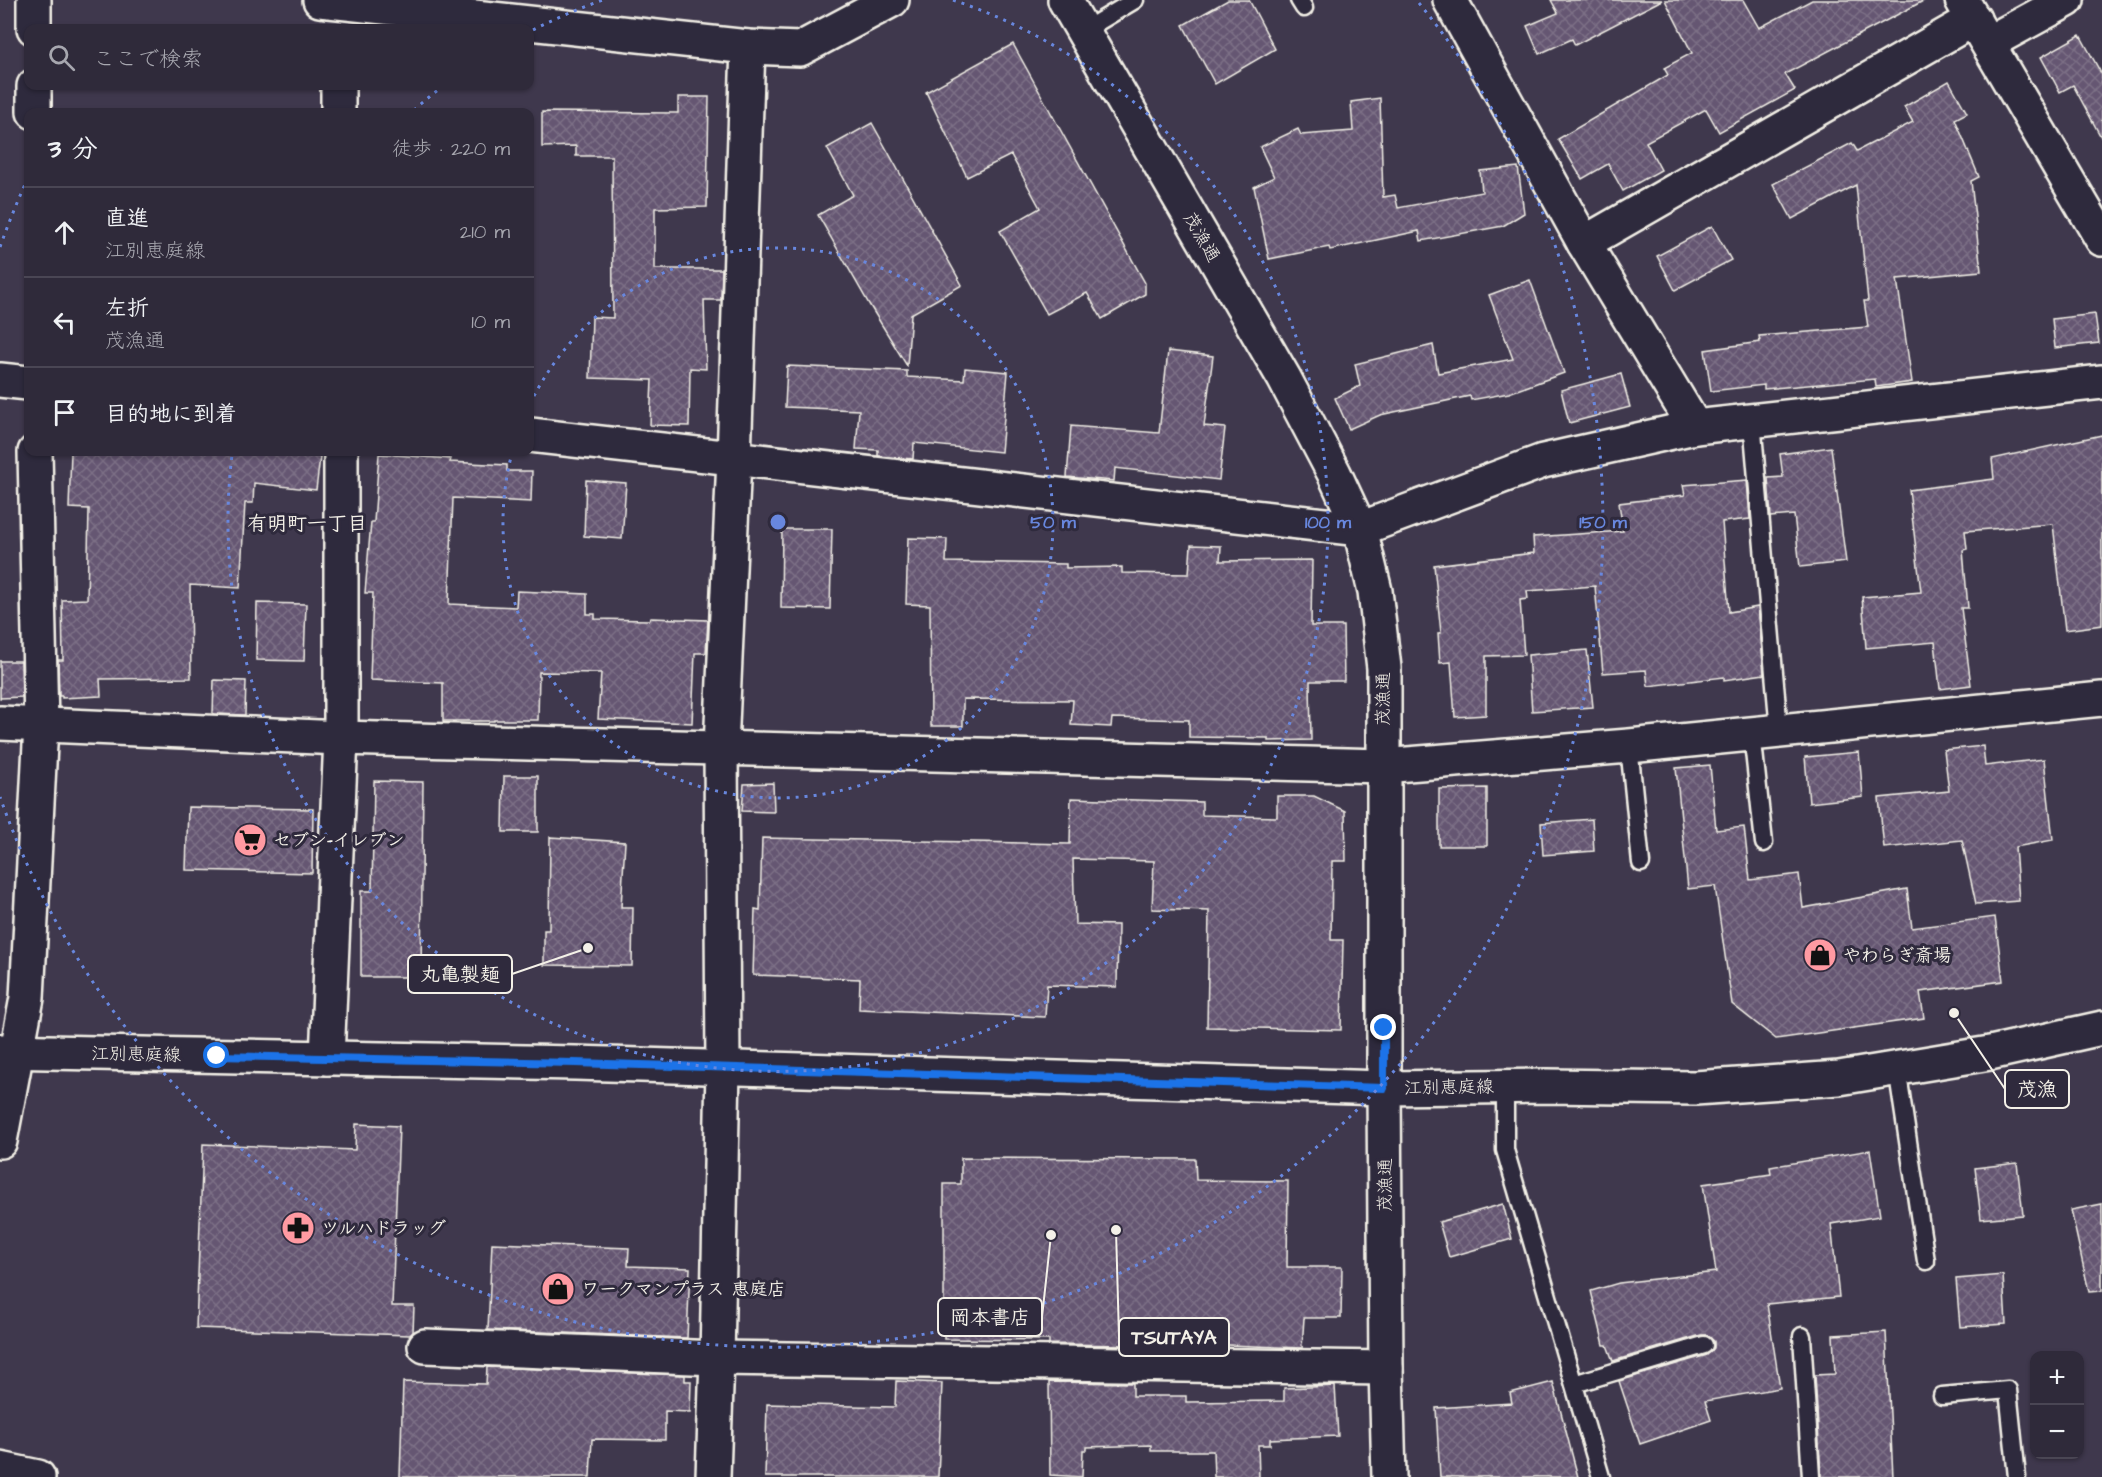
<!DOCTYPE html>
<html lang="ja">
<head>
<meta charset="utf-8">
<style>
  :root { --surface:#2f2a3a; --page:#373242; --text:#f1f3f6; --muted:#a7a7af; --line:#4a4654 }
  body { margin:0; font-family:"Architects Daughter","Klee One",sans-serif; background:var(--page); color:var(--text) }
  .controls { position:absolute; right:18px; bottom:18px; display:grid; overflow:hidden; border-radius:12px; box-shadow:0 2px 4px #0004 }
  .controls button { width:54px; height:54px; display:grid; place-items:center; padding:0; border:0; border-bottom:2px solid var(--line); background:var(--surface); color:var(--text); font:30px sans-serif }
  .stop { position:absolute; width:18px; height:18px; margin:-14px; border:4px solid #1a73e8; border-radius:50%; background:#fff }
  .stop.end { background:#1a73e8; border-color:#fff; box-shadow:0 2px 6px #0008 }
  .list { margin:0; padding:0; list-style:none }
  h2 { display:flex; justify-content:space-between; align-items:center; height:78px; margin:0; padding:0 24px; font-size:26px }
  h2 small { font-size:20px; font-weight:400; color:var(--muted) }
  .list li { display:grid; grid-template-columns:39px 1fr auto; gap:18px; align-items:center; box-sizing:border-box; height:90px; padding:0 24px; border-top:2px solid var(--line) }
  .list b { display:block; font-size:22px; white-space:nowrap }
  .list p { margin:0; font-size:20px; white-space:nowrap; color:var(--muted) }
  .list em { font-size:20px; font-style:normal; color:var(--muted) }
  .icon { flex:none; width:33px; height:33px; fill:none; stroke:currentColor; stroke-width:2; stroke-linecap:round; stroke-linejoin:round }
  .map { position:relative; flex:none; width:2102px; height:1477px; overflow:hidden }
  .search { position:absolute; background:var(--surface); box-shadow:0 2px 4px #0004; left:24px; top:24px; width:510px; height:66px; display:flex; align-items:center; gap:15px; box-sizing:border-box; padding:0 21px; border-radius:12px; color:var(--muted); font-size:22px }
  .panel { position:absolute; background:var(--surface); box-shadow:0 2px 4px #0004; left:24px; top:108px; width:510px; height:348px; border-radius:12px }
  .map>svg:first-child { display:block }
  .building { fill:url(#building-cross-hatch); stroke:#f4f1e8; stroke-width:1.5 }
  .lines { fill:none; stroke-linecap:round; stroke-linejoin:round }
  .service-casing { stroke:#f4f1e8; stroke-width:21 }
  .minor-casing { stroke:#f4f1e8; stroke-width:38 }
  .tertiary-casing { stroke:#f4f1e8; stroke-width:38 }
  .primary-casing { stroke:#f4f1e8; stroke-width:38 }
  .service { stroke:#2f2a3d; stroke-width:16 }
  .minor { stroke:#2f2a3d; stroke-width:33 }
  .tertiary { stroke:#2f2a3d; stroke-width:33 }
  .primary { stroke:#2f2a3d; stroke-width:33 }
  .route { stroke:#1a73e8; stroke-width:8 }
  .ring { fill:none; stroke:#6887de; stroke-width:3; stroke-dasharray:3 6 }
  .labels { text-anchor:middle; stroke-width:6; stroke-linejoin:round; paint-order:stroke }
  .street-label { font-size:18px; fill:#f4f1e8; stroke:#2f2a3d }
  .poi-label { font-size:18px; font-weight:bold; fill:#f4f1e8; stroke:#2f2a3d; text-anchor:start }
  .neighbourhood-label { font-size:20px; font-weight:bold; fill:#f4f1e8; stroke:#2f2a3d }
  .centre { fill:#6887de; stroke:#2f2a3d; stroke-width:3 }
  .ring-label { font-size:18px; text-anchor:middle; font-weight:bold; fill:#6887de; stroke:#2f2a3d; stroke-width:6; stroke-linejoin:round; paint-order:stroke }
  .leader { fill:none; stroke:#f4f1e8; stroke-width:2 }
  .callout-dot { fill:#f4f1e8; stroke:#2f2a3d; stroke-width:2 }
  .callout { fill:#2f2a3d; stroke:#f4f1e8; stroke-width:2 }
  .callout-label { font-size:20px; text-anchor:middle; font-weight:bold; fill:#f4f1e8 }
</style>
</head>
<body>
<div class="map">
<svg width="2102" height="1477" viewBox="0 0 2102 1477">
  <defs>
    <pattern id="building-cross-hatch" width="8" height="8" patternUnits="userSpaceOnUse" patternTransform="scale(1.5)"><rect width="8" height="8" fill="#655772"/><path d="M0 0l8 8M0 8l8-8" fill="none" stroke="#7c7086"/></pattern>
  </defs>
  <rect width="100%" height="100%" fill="#3f384d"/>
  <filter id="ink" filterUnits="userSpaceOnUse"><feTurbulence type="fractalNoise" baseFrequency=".0167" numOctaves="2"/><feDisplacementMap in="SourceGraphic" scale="12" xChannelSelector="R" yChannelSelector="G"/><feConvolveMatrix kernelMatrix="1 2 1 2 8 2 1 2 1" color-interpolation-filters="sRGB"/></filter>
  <g filter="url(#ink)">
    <g class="building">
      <path d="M 1228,0 L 1249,0 L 1275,49 L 1215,84 L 1183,25 Z"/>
      <path d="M 1551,0 L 1662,0 L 1575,45 L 1572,39 L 1539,54 L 1527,26 L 1558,13 Z"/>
      <path d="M 1665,0 L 1743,0 L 1759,28 L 1812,0 L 1925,0 L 1785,74 L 1795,90 L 1719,132 L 1706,109 L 1646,142 L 1661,170 L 1623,191 L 1608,164 L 1582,179 L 1558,139 L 1668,75 L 1664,68 L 1692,53 Z"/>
      <path d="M 2080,35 L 2102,75 L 2102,139 L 2073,85 L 2060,92 L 2041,57 Z"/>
      <path d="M 1013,44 L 1145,283 L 1145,294 L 1102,319 L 1087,293 L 1047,314 L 1000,231 L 1040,208 L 1011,155 L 967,177 L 926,92 Z"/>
      <path d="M 1949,81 L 1967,113 L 1955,119 L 1979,177 L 1971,181 L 1981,271 L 1897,279 L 1912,382 L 1876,387 L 1875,379 L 1764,389 L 1764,385 L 1711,391 L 1705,350 L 1760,342 L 1759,336 L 1868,327 L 1864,301 L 1868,301 L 1856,185 L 1792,219 L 1773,184 L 1852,143 L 1857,151 L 1913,122 L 1904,107 Z"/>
      <path d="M 678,97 L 709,97 L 707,207 L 655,208 L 655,269 L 722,269 L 721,300 L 704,300 L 706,369 L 690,368 L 689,426 L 650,425 L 652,380 L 590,378 L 592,317 L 613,318 L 612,156 L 576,156 L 576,146 L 542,147 L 542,112 L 678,113 Z"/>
      <path d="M 1380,98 L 1383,197 L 1395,195 L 1398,208 L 1482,192 L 1480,171 L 1518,167 L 1524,213 L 1503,226 L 1421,241 L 1419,231 L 1330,250 L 1329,247 L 1269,259 L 1254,187 L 1274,177 L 1260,147 L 1298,129 L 1301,135 L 1353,131 L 1351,102 Z"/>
      <path d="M 872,123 L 962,285 L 911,314 L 907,366 L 869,304 L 818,215 L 853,195 L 827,148 Z"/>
      <path d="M 1712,226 L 1731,260 L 1675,290 L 1657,256 Z"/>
      <path d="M 1530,280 L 1564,373 L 1509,393 L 1471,400 L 1470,396 L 1380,415 L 1349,429 L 1335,398 L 1360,386 L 1355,364 L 1433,345 L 1438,373 L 1513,359 L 1489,295 Z"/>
      <path d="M 2095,314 L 2099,343 L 2055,348 L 2052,319 Z"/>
      <path d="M 1168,351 L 1213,356 L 1204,426 L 1225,428 L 1219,480 L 1115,468 L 1114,481 L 1067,477 L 1071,426 L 1159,433 Z"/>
      <path d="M 787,366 L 907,371 L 907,377 L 964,380 L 965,368 L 1008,372 L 1001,452 L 914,443 L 913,459 L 878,456 L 878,450 L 856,449 L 859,410 L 785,407 Z"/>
      <path d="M 1621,374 L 1630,407 L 1569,423 L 1561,390 Z"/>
      <path d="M 2102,435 L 2102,625 L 2065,630 L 2053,524 L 1965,531 L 1967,549 L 1963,550 L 1968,608 L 1961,608 L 1971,685 L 1940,689 L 1935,642 L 1866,648 L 1862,597 L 1921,592 L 1909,490 L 1994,479 L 1992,459 Z"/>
      <path d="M 1831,447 L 1846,562 L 1800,567 L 1794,515 L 1771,517 L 1768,478 L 1783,477 L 1780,454 Z"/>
      <path d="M 71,452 L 273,452 L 320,457 L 316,490 L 254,483 L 253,503 L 245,503 L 240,588 L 190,585 L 191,678 L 100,679 L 101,696 L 62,698 L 62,696 L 59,696 L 58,660 L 63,660 L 62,600 L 87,599 L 89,509 L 69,508 Z"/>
      <path d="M 379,454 L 451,459 L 450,462 L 507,465 L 507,471 L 532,471 L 531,502 L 453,498 L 449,604 L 516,607 L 517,591 L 587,594 L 587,614 L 595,614 L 595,619 L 650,620 L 651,618 L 708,620 L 706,653 L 695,653 L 692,723 L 598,719 L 601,673 L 539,672 L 538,720 L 494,720 L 494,721 L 443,721 L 443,683 L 370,680 L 373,593 L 365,593 L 371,522 L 374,522 Z"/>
      <path d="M 586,480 L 626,483 L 622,539 L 584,536 Z"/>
      <path d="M 1747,480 L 1750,519 L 1722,522 L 1729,612 L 1758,607 L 1764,674 L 1724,680 L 1724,677 L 1648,686 L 1646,670 L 1603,673 L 1595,586 L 1527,591 L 1528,599 L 1520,600 L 1524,655 L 1486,656 L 1486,715 L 1455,717 L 1451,662 L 1440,663 L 1438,633 L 1441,633 L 1434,565 L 1534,553 L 1533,537 L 1623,531 L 1619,503 L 1685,495 L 1683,485 Z"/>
      <path d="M 782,529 L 832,529 L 830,609 L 781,608 Z"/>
      <path d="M 908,538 L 947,539 L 946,562 L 1066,564 L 1066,568 L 1122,567 L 1122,573 L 1189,574 L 1191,545 L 1221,546 L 1220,561 L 1312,560 L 1311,626 L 1343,626 L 1344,681 L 1310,681 L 1311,740 L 1268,741 L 1268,738 L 1189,737 L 1189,720 L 1112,718 L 1111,727 L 1071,725 L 1073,700 L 963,699 L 963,726 L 931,726 L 930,605 L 906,604 Z"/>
      <path d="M 257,603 L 306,604 L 304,661 L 256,660 Z"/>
      <path d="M 1587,650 L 1593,707 L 1532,711 L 1528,655 Z"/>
      <path d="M 0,661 L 21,661 L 22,697 L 0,698 Z"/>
      <path d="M 214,680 L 246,681 L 245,715 L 213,714 Z"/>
      <path d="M 1983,746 L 1985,766 L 2044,759 L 2053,840 L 2015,847 L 2019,901 L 1976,904 L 1962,840 L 1884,848 L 1879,798 L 1949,791 L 1944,750 Z"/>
      <path d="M 1859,752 L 1863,797 L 1809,803 L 1805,757 Z"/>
      <path d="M 1710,765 L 1716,830 L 1744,827 L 1750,880 L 1799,874 L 1803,908 L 1907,889 L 1912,928 L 1995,917 L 2003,981 L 1920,992 L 1924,1018 L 1776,1039 L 1732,1004 L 1715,886 L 1688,889 L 1676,768 Z"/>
      <path d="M 504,776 L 538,776 L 538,832 L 503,832 Z"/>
      <path d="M 374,781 L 423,782 L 421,977 L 361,977 L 361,891 L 372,891 Z"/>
      <path d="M 773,783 L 774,812 L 742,811 L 744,784 Z"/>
      <path d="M 1487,788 L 1487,846 L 1439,846 L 1439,789 Z"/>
      <path d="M 1277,796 L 1314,796 L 1345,811 L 1346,861 L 1332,861 L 1331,940 L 1343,940 L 1341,1030 L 1207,1027 L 1209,911 L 1152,909 L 1154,861 L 1073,859 L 1075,924 L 1118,925 L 1117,987 L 1047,985 L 1045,1017 L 859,1009 L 860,979 L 753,975 L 755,909 L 760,910 L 762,838 L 1070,844 L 1071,798 L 1202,802 L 1202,815 L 1277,817 Z"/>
      <path d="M 188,807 L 313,809 L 312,873 L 186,870 Z"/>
      <path d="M 1592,819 L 1594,851 L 1543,855 L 1541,823 Z"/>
      <path d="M 550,837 L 625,842 L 621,907 L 633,907 L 632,966 L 544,965 L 544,930 L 549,930 Z"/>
      <path d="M 356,1124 L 399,1126 L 392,1306 L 414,1306 L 413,1332 L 410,1335 L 196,1328 L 203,1144 L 355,1150 Z"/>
      <path d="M 1870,1150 L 1880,1216 L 1831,1224 L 1839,1297 L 1767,1304 L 1780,1388 L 1705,1401 L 1711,1420 L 1640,1444 L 1619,1381 L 1707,1355 L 1714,1348 L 1714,1341 L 1707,1335 L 1701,1335 L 1613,1361 L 1607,1345 L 1604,1345 L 1591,1291 L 1619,1283 L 1716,1272 L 1703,1184 L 1771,1174 L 1770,1167 Z"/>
      <path d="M 961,1158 L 1195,1159 L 1196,1180 L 1288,1181 L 1287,1267 L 1342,1267 L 1341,1318 L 1304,1318 L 1302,1348 L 1203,1344 L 1203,1340 L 1132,1340 L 1132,1345 L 1049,1344 L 1049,1340 L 944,1339 L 944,1184 L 961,1184 Z"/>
      <path d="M 2017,1163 L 2023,1215 L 1981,1219 L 1975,1168 Z"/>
      <path d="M 1503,1204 L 1512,1239 L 1449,1257 L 1439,1222 Z"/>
      <path d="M 2102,1204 L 2102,1291 L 2089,1292 L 2071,1210 Z"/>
      <path d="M 492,1243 L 629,1248 L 628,1266 L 690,1268 L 687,1338 L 488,1330 Z"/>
      <path d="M 2003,1275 L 2006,1324 L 1960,1327 L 1956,1279 Z"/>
      <path d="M 1886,1332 L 1893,1477 L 1821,1477 L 1815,1375 L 1835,1374 L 1833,1335 Z"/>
      <path d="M 487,1367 L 685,1375 L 685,1381 L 691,1381 L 690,1412 L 665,1411 L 665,1440 L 592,1439 L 590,1477 L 400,1477 L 403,1382 L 486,1384 Z"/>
      <path d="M 896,1381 L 942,1383 L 938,1477 L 765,1477 L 767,1404 L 895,1407 Z"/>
      <path d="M 1049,1382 L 1133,1383 L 1133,1396 L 1186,1396 L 1186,1402 L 1284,1401 L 1284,1388 L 1335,1386 L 1338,1436 L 1270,1439 L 1270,1445 L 1258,1445 L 1259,1477 L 1214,1477 L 1213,1451 L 1151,1451 L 1151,1445 L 1087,1447 L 1087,1450 L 1083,1450 L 1082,1477 L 1050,1475 Z"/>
      <path d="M 1553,1382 L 1578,1477 L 1440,1477 L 1436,1408 L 1512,1403 L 1510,1393 Z"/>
    </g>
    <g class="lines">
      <g class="service-casing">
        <g id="service">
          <path d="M 1299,0 L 1304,8"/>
          <path d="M 1083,31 L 1135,0"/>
          <path d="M 1752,421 L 1779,730"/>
          <path d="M 1752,733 L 1764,843"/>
          <path d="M 1629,746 L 1641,863"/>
          <path d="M 1897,1068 L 1926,1261"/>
          <path d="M 1505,1087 L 1505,1150 L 1601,1477"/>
          <path d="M 1802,1336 L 1811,1477"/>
          <path d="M 1574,1384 L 1704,1345"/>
          <path d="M 1942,1396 L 2008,1390 L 2017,1477"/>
        </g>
      </g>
      <g class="minor-casing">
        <g id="minor">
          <path d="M 320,0 L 748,47 L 800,49 L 892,0"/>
          <path d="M 1450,0 L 1584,243 L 1695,427"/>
          <path d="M 34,28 L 34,0"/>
          <path d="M 1988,43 L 2067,0"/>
          <path d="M 338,86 L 338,112"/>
          <path d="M 34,112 L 34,86"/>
          <path d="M 1584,243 L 1974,19"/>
          <path d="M 0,380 L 28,383"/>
          <path d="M 530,435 L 1360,529 L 1543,461 L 1695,427 L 2102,382"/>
          <path d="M 0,723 L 341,738 L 1383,766 L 1629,746 L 2102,699"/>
          <path d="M 327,1058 L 341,738 L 341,452"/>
          <path d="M 0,1141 L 27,998 L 41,725 L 35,452"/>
          <path d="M 425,1346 L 717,1358 L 1386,1368"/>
          <path d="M 713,1477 L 717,1358 L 723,1068 L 721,747 L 734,459 L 748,47"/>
        </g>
      </g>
      <g class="tertiary-casing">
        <g id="tertiary">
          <path d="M 1065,0 L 1284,378 L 1334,473 L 1360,529 L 1375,591 L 1384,668 L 1384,1088 L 1386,1368 L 1389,1477"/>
          <path d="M 1962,0 L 2102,239"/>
          <path d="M 0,1469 L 38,1477"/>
        </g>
      </g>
      <g class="primary-casing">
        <path id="primary" d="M 0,1051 L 575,1063 L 1384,1088 L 1547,1086 L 1695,1088 L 1839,1078 L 1990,1053 L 2102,1028"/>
      </g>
      <use href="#service" class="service"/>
      <use href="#minor" class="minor"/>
      <use href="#tertiary" class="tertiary"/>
      <use href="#primary" class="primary"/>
    </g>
  </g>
  <g class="lines" filter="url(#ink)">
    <path class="route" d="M 217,1056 L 575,1063 L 1384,1088 L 1384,1028"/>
  </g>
  <g class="ring">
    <path d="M530 404A275 275 0 1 1 512 453"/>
    <path d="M414 110A550 550 0 0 1 443 86M533 30A550 550 0 0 1 603 0M953 0A550 550 0 1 1 232 455"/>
    <path d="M0 247A825 825 0 0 1 27 180M1419 3A825 825 0 1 1 0 797"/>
  </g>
  <defs>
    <g id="supermarket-disc" transform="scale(1.725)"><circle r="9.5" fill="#ff9aa2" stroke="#2f2a3d"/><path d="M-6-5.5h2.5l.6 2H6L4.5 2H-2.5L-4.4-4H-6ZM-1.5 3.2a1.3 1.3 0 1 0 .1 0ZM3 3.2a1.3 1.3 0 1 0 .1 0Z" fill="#111"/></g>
    <g id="shop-disc" transform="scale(1.725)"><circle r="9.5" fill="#ff9aa2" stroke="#2f2a3d"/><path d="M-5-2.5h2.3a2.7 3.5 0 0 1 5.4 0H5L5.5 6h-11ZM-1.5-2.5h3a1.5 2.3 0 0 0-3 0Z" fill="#111"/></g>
    <g id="pharmacy-disc" transform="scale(1.725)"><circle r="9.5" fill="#ff9aa2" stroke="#2f2a3d"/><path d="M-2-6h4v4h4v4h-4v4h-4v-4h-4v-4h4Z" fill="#111"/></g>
  </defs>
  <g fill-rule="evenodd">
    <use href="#supermarket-disc" x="250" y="840"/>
    <use href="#shop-disc" x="1820" y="955"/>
    <use href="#pharmacy-disc" x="298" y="1228"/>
    <use href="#shop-disc" x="558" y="1289"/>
  </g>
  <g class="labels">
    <g class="street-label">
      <text transform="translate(1202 237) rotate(60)" y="6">茂漁通</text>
      <text transform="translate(1383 699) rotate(-90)" y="6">茂漁通</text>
      <text transform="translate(136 1054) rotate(1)" y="6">江別恵庭線</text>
      <text transform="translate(1449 1087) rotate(-1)" y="6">江別恵庭線</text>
      <text transform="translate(1385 1185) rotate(-90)" y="6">茂漁通</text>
    </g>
    <g class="poi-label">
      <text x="273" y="846">セブン-イレブン</text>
      <text x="1843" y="961">やわらぎ斎場</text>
      <text x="321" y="1234">ツルハドラッグ</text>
      <text x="581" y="1295">ワークマンプラス 恵庭店</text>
    </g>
    <g class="neighbourhood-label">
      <text x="307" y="530">有明町一丁目</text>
    </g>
  </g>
  <circle cx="778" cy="522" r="9" class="centre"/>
  <g class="ring-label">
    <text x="1053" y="528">50 m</text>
    <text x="1328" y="528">100 m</text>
    <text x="1603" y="528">150 m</text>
  </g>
  <path class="leader" d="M588 948L512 974M1954 1013L2005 1089M1051 1235L1042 1317M1116 1230L1119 1337"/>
  <g class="callout-dot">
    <circle cx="588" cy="948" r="6"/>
    <circle cx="1954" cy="1013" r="6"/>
    <circle cx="1051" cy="1235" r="6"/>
    <circle cx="1116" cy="1230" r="6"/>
  </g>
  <g class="callout">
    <rect x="408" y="955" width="104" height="38" rx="6"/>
    <rect x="2005" y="1070" width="64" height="38" rx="6"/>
    <rect x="938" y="1298" width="104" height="38" rx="6"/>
    <rect x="1119" y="1318" width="110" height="38" rx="6"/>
  </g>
  <g class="callout-label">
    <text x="460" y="981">丸亀製麺</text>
    <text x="2037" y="1096">茂漁</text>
    <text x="990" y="1324">岡本書店</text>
    <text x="1174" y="1344">TSUTAYA</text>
  </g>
</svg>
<div class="controls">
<button>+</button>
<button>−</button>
</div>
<div class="stop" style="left:217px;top:1056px"></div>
<div class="stop end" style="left:1384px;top:1028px"></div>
<div class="search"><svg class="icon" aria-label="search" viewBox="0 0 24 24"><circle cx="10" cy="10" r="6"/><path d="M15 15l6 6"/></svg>ここで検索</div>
<section class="panel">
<h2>3 分<small>徒歩 · 220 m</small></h2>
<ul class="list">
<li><svg class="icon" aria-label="ahead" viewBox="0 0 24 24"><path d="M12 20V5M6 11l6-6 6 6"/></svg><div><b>直進</b><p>江別恵庭線</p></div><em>210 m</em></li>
<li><svg class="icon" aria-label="left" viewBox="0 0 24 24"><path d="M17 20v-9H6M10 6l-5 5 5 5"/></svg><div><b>左折</b><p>茂漁通</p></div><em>10 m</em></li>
<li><svg class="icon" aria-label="arrive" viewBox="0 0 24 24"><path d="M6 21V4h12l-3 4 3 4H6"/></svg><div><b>目的地に到着</b></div></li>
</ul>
</section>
</div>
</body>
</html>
